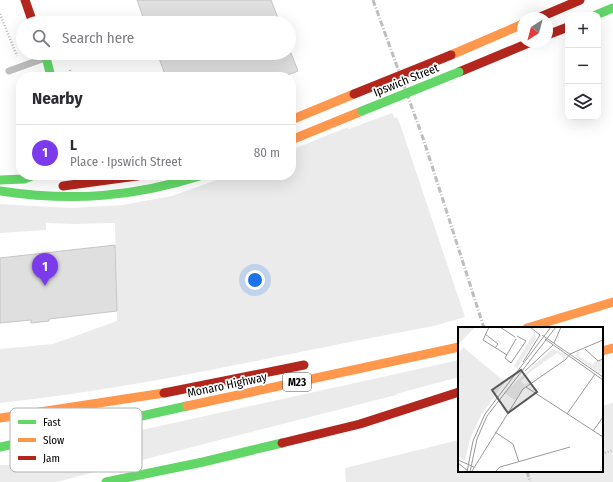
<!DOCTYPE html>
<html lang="en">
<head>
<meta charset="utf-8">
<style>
  :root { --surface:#fff; --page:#f7f7f7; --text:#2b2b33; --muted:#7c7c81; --line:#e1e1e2; --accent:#7c3aed }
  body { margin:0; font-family:"Fira Sans Condensed",sans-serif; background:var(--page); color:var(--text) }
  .controls { position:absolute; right:12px; top:12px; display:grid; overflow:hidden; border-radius:8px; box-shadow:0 4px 16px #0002 }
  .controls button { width:36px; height:36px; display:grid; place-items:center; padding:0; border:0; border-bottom:1px solid var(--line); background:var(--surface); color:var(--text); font:20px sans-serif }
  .compass { position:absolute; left:517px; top:12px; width:36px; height:36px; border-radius:50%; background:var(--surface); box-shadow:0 4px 16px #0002; rotate:216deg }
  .you { position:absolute; left:255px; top:280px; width:14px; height:14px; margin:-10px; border:3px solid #fff; border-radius:50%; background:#1a73e8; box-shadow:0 0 0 6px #1a73e833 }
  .badge { display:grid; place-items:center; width:26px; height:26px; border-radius:50%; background:var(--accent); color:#fff; font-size:13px; font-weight:700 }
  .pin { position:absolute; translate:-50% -33px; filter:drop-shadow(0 1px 2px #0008) }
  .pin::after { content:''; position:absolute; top:21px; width:14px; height:12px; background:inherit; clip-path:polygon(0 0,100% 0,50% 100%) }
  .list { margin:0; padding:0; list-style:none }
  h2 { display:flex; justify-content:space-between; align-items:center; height:52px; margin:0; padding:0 16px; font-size:17px }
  h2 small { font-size:13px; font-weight:400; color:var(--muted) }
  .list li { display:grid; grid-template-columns:26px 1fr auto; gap:12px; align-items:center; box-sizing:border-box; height:56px; padding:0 16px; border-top:1px solid var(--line) }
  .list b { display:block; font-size:15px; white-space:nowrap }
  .list p { margin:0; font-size:13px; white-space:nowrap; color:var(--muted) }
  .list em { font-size:13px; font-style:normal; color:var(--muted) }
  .icon { flex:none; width:22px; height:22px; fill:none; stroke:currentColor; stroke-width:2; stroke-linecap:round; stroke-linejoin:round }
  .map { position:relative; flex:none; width:613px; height:482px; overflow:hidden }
  .search { position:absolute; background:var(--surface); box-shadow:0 4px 16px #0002; left:16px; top:16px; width:280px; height:44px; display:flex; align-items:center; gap:10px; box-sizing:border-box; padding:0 14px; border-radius:22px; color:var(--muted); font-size:15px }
  .panel { position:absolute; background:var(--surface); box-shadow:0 4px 16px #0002; left:16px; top:72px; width:280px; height:108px; border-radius:16px }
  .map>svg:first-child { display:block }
  .green { fill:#ebebeb }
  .building { fill:#dfdfdf; stroke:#c6c6c6 }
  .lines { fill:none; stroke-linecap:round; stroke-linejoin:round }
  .path { stroke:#b9b9b9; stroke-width:2.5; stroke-dasharray:1 2; stroke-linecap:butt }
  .lane { stroke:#bebebe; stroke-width:7 }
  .fast { stroke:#63d668; stroke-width:9 }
  .slow { stroke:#ff974d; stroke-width:9 }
  .jam { stroke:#b3261e; stroke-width:9 }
  .rail { stroke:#bebebe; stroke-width:3; stroke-dasharray:6 2 1 2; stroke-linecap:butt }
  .fast-bridge { stroke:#63d668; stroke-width:9 }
  .jam-bridge { stroke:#b3261e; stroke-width:9 }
  .labels { text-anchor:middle; stroke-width:3.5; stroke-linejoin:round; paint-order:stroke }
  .shield { fill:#fff; stroke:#4c4c4c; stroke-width:1 }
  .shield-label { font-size:11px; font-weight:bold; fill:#000 }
  .street-label { font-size:12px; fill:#000; stroke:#fff }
  .inset-road { fill:none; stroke:#999; stroke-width:1 }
  .view { fill:#595959; fill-opacity:0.15; stroke:#595959; stroke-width:2 }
  .inset-edge { fill:none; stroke:#000; stroke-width:2 }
  .key { fill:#fff; stroke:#b2b2b2; stroke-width:1 }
  .key-label { font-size:11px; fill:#000 }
</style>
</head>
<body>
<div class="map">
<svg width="613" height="482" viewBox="0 0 613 482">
  <rect width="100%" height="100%" fill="#fff"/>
  <g class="green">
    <path d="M 392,113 L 395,118 L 397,117 L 401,127 L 465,317 L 434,326 C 290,352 146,388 0,403 L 0,349 L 53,344 L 117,321 L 115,223 L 73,224 L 46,223 L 46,230 L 0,233 L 0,204 L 71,208 L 122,205 L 172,196 L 231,175 L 291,175 L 291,150 L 348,127 L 349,129 Z"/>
    <path d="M 459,360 L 459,377 L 396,394 L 396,395 L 56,482 L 0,482 L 0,465 L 14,465 L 69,446 Z"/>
    <path d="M 613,403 L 613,482 L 346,482 L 345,468 L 459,440 L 459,471 L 602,471 L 602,406 Z"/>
  </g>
  <g class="building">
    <path d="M 137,0 L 271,0 L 280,23 L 145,23 Z"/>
    <path d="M 157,53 L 291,53 L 298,71 L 282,77 L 166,77 Z"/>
    <path d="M 115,245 L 117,311 L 49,319 L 49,321 L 31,323 L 31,320 L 0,323 L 0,258 Z"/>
  </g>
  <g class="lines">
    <g class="path">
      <path d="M 0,14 L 17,56"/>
      <path d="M 70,70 L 72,77"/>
      <path d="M 602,454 L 613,450"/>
    </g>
    <path class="lane" d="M 9,71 L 45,58"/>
    <g class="fast">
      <path d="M 596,15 L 613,8"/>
      <path d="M 45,53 L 51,77"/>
      <path d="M 0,180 L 24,179 L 34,175"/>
      <path d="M 0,191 C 72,202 134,197 203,175"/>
      <path d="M 0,447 L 187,406"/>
      <path d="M 106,482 L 203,462 L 282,443"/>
    </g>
    <g class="slow">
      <path d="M 451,55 L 523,24"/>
      <path d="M 291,120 L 354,94"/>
      <path d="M 291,140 L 362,111"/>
      <path d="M 527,328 L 613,302"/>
      <path d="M 602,351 L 613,348"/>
      <path d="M 187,406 L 459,347"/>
      <path d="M 0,418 L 164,393"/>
    </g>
    <g class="jam">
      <path d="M 25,0 L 33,23"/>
      <path d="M 538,18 L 580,0"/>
      <path d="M 547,35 L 568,27"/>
      <path d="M 459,72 L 531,42"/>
      <path d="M 63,186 L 144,175"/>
      <path d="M 164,393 L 304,365"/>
      <path d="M 282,443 L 360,424 L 459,392"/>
    </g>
    <g class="rail">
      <path d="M 373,0 L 424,141 L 484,328"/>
      <path d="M 527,471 L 530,482"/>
    </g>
    <path class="fast-bridge" d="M 362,111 L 459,72"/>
    <path class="jam-bridge" d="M 354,94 L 451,55"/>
  </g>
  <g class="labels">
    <rect class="shield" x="283" y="373" width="28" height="18" rx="3"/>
    <g class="shield-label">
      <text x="297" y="386">M23</text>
    </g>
    <g class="street-label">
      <text transform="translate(406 80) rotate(-22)" y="4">Ipswich Street</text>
      <text transform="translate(227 385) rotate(-12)" y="4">Monaro Highway</text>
    </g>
  </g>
  <g transform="translate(458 327)">
    <rect width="145" height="145" fill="#fff"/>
    <path d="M 0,0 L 17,0 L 1,17 ZM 72,0 L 77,5 L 78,12 L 59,41 L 56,39 L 76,6 ZM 5,20 L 47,55 L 23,88 L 12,112 L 7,134 L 0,129 L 0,26 ZM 94,22 L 107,27 L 107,32 L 85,45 L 105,33 L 105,30 L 99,26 L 72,45 L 63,54 L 66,58 L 81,49 L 66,60 L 57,73 L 46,66 ZM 119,25 L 123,25 L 120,28 L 128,34 L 131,30 L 128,34 L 134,38 L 137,34 L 145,34 L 145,46 L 141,46 L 117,29 Z" fill="#ebebeb"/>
    <path class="inset-road" d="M 31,0 L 25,13 L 49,28M 42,0 L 57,10M 72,0 L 82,8M 27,7 L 40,17 L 37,21M 84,8 L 145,50M 58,12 L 47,31 L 53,36 L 68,14 L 59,9M 87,12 L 145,53M 96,16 L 103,0M 127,22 L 140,34 L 145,32M 112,27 L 145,13M 65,35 L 82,8M 67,44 L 95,18M 68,60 L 145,110M 109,87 L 137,47M 135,104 L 145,90M 37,105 L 55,117 L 61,135M 0,133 L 16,140M 0,136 L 10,144M 14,144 L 65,62 L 107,33 L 112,27M 9,145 L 15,114 L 27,87 L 93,0M 12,145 L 19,112 L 29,89 L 98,0M 37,145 L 42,140 L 112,120"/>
    <path class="view" d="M 63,43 L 79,65 L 50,86 L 34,63 Z"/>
    <rect width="145" height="145" class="inset-edge"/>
  </g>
  <rect x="10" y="408" width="132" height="64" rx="6" class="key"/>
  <rect x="18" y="420" width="18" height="4" fill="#63d668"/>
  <rect x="18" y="438" width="18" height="4" fill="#ff974d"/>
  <rect x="18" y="456" width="18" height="4" fill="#b3261e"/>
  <g class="key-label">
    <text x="43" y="426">Fast</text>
    <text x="43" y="444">Slow</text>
    <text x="43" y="462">Jam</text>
  </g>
</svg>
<div class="controls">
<button>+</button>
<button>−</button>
<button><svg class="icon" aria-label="layers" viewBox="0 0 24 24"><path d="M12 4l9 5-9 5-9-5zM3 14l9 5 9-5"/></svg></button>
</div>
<svg class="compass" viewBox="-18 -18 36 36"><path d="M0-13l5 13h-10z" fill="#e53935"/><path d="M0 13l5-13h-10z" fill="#7c7c81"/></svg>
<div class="you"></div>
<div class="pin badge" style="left:45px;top:286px">1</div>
<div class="search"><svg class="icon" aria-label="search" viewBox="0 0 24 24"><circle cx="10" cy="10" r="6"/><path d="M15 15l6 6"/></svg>Search here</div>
<section class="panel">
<h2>Nearby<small></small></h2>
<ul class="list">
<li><span class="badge">1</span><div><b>L</b><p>Place · Ipswich Street</p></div><em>80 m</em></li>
</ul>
</section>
</div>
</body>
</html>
